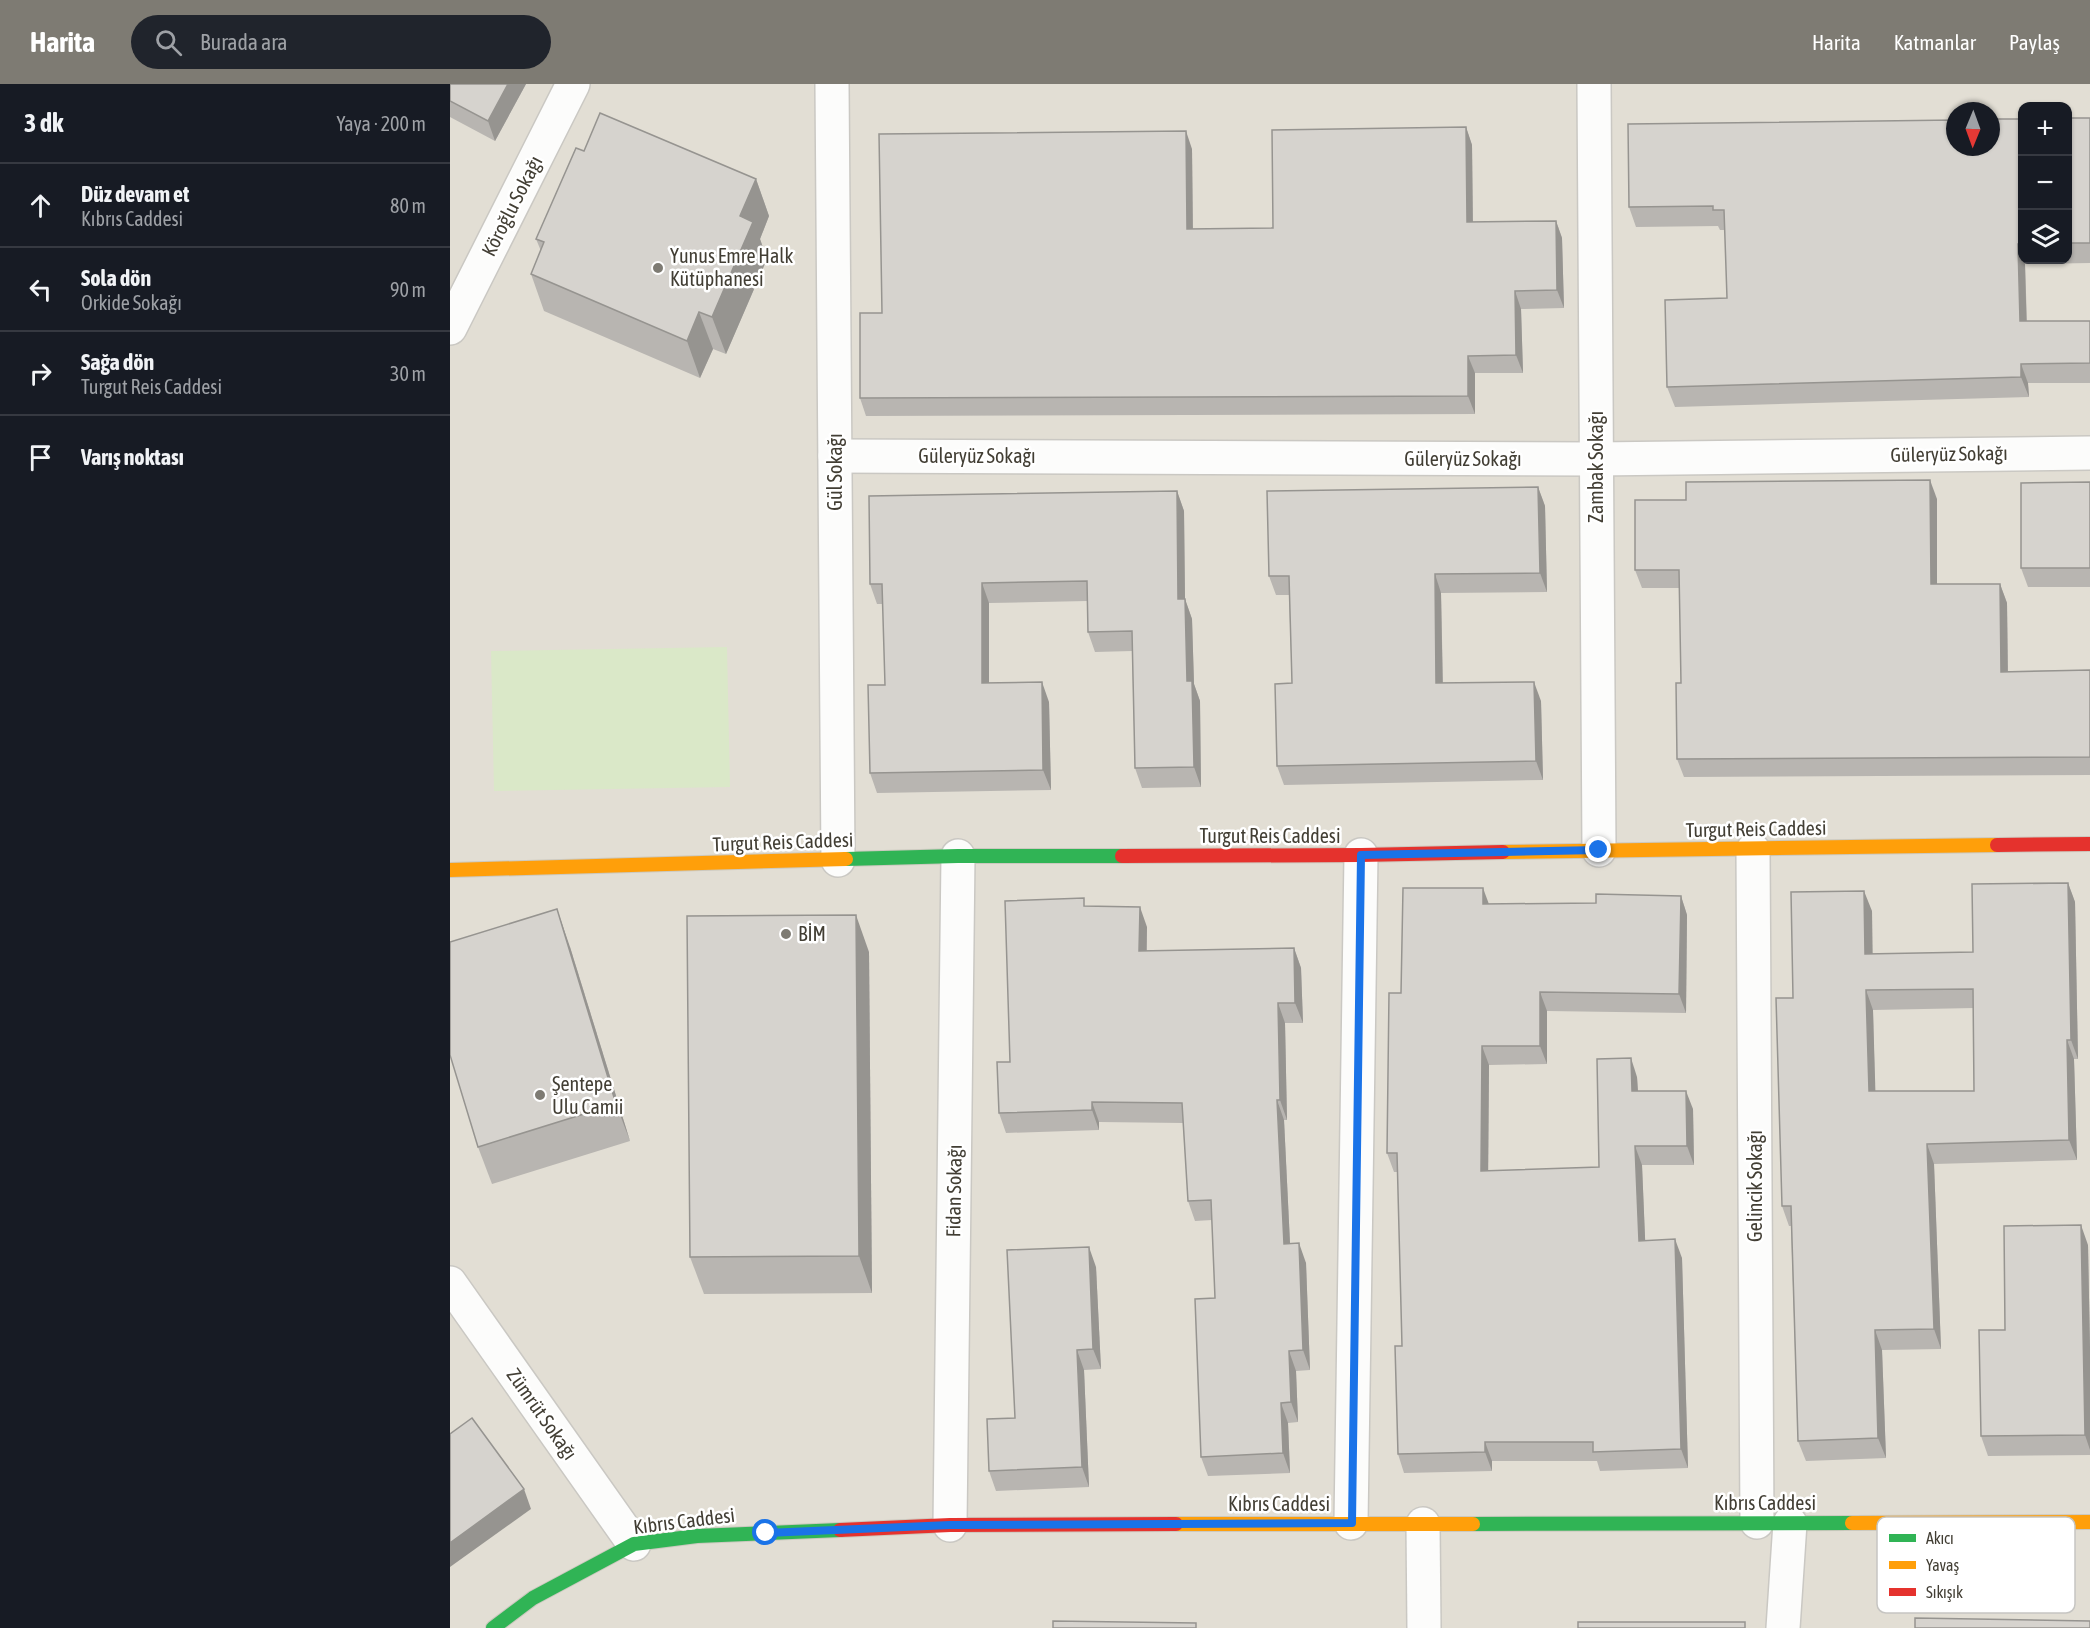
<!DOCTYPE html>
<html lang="tr">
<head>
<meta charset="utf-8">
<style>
  :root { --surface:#171b24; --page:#20242c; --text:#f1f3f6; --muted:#9ea1a6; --line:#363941; --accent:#7e7b73 }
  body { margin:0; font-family:"Asap Condensed",sans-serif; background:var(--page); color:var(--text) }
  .controls { position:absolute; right:18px; top:18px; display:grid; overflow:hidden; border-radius:12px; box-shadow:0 2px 4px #0004 }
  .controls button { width:54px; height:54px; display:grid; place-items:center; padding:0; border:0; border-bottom:2px solid var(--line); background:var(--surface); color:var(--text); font:30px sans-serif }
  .compass { position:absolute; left:1496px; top:18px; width:54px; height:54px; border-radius:50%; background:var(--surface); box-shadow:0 2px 4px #0004; rotate:181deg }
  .stop { position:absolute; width:18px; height:18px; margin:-14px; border:4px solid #1a73e8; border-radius:50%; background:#fff }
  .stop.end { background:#1a73e8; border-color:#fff; box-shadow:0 2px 6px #0008 }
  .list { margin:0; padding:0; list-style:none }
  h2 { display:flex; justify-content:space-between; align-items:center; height:78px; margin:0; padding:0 24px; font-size:26px }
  h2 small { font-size:20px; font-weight:400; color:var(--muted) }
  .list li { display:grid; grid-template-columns:39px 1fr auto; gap:18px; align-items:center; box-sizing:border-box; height:84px; padding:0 24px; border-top:2px solid var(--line) }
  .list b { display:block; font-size:22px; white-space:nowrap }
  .list p { margin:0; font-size:20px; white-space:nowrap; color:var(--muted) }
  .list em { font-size:20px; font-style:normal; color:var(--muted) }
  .icon { flex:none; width:33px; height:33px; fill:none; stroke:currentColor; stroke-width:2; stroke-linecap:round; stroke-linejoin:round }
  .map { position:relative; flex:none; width:1640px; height:1544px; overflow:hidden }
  header { display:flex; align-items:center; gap:36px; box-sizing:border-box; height:84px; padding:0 30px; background:var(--accent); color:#fff }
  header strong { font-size:28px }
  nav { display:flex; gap:33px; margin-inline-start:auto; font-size:21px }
  .search { width:420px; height:54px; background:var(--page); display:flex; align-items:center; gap:15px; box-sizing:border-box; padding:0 21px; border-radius:33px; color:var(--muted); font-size:22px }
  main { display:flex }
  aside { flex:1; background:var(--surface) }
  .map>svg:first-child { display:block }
  .residential { fill:#e2ded4; fill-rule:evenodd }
  .green { fill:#dae8c8 }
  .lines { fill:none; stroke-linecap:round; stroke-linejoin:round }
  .street-casing { stroke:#cac8c3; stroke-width:36 }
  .fast-casing { stroke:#ccc9bf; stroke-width:16 }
  .slow-casing { stroke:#ccc9bf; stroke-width:16 }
  .jam-casing { stroke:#ccc9bf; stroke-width:16 }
  .street { stroke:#fcfcfb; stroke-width:33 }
  .fast { stroke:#30b455; stroke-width:14 }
  .slow { stroke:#ff9f0a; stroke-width:14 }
  .jam { stroke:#e5322d; stroke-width:14 }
  .wall { fill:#b8b5b1; fill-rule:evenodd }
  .shaded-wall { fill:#969490 }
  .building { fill:#d6d3ce; stroke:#969490; stroke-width:1.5; fill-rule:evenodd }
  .route { stroke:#1a73e8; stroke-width:8 }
  .poi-dot { fill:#7e7b73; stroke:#fff; stroke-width:2 }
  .labels { text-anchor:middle; stroke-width:5; stroke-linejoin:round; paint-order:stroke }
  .street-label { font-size:20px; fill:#423e34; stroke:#fff }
  .poi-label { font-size:20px; fill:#423e34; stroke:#fff; text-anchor:start }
  .key { fill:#fff; stroke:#c6c5c2; stroke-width:1.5 }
  .key-label { font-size:16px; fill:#423e34 }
</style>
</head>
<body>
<header>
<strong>Harita</strong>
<div class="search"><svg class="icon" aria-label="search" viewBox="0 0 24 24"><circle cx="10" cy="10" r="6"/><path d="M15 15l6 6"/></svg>Burada ara</div>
<nav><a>Harita</a><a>Katmanlar</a><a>Paylaş</a></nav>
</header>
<main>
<aside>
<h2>3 dk<small>Yaya · 200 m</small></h2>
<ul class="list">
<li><svg class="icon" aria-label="ahead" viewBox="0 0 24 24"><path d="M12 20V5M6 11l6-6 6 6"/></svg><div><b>Düz devam et</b><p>Kıbrıs Caddesi</p></div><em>80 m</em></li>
<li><svg class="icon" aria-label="left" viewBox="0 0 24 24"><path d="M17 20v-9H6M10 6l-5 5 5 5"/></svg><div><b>Sola dön</b><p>Orkide Sokağı</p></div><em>90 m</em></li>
<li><svg class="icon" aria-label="right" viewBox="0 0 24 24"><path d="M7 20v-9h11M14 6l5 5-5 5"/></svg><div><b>Sağa dön</b><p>Turgut Reis Caddesi</p></div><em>30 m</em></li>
<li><svg class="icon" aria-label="arrive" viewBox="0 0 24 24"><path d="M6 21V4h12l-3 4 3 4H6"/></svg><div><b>Varış noktası</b></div></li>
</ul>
</aside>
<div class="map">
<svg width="1640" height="1544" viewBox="0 0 1640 1544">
  <rect width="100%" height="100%" fill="#eeece7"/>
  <path class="residential" d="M 0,0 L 1640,0 L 1640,1544 L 0,1544 ZM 1572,22 L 1618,22 L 1618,176 L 1572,176 ZM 1505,27 L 1541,27 L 1541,63 L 1505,63 Z"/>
  <path class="green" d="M 277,563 L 280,703 L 44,707 L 41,567 Z"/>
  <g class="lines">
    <g class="street-casing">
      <g id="street">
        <path d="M 382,0 L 388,776"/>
        <path d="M 1144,0 L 1149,766"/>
        <path d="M 0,244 L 123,0"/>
        <path d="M 385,372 L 1146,375 L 1640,369"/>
        <path d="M 1303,766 L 1307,1438"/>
        <path d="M 0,1199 L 184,1460"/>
        <path d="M 901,1439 L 911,771"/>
        <path d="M 973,1440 L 974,1544"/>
        <path d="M 500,1441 L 508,772"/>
        <path d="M 1333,1544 L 1340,1439"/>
      </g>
    </g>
    <g class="fast-casing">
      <g id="fast">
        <path d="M 396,775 L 508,772 L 672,772"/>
        <path d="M 1023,1440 L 1402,1439"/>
        <path d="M 43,1544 L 83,1514 L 184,1460 L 247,1452 L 390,1446"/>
      </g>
    </g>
    <g class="slow-casing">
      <g id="slow">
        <path d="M 1053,768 L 1547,761"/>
        <path d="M 0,786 L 396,775"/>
        <path d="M 1402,1439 L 1640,1438"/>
        <path d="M 726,1440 L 1023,1440"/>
      </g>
    </g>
    <g class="jam-casing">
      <g id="jam">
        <path d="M 1547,761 L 1640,760"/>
        <path d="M 672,772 L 911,771 L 1053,768"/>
        <path d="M 390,1446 L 500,1441 L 726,1440"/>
      </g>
    </g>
    <use href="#street" class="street"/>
    <use href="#fast" class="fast"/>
    <use href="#slow" class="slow"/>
    <use href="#jam" class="jam"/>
  </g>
  <g class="wall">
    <path d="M 0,0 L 76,0 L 45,57 L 0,33 Z"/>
    <path d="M 1617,34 L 1640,34 L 1640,179 L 1575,180 L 1577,237 L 1640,237 L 1640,299 L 1578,299 L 1579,313 L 1225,323 L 1217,303 L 1277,214 L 1275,146 L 1270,146 L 1268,142 L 1186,143 L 1179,123 L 1572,35 L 1572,176 L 1617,176 Z"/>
    <path d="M 1016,43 L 1022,61 L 1023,138 L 1106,137 L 1112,154 L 1114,224 L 1071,225 L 1073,289 L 1025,289 L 1025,330 L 416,332 L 410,314 L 432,229 L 742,65 L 743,145 L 823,144 Z"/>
    <path d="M 134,67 L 306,95 L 319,132 L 310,155 L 317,175 L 276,270 L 263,265 L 250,294 L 94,227 L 81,190 L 91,167 L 86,155 Z"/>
    <path d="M 1640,398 L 1640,503 L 1578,503 L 1571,484 Z"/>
    <path d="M 1088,403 L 1095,422 L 1097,508 L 991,509 L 993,599 L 1091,617 L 1093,696 L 834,701 L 827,682 L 842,599 L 839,511 L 826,511 L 819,492 Z"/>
    <path d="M 727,407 L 734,427 L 735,515 L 742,535 L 744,600 L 750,617 L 751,703 L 692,704 L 685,684 L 682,567 L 645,568 L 638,548 L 637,517 L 539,519 L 539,599 L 599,618 L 601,706 L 427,709 L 420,689 L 435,601 L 433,520 L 427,520 L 420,500 Z"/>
    <path d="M 1487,415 L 1487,500 L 1550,500 L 1557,519 L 1558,587 L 1640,586 L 1640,691 L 1234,693 L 1227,675 L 1231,599 L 1230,504 L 1192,504 L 1185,486 Z"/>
    <path d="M 1618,799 L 1625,818 L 1628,975 L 1624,975 L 1627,1076 L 1484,1080 L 1491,1265 L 1432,1266 L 1436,1374 L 1356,1377 L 1348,1357 L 1341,1142 L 1339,1142 L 1332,1122 L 1343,914 L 1422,827 L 1422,870 L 1523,868 ZM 1524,924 L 1524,1007 L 1425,1007 L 1423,926 Z"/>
    <path d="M 1231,812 L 1237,831 L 1236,929 L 1097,927 L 1097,980 L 1039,981 L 1038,1087 L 1149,1083 L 1187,993 L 1188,1007 L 1243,1025 L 1244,1081 L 1192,1081 L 1195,1156 L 1232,1174 L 1238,1384 L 1150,1387 L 1147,1377 L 1042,1377 L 1042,1387 L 954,1389 L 948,1370 L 952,1262 L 948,1088 L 944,1088 L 937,1069 L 951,909 L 1039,820 L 1146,819 Z"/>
    <path d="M 637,822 L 697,843 L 697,867 L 844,864 L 851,884 L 853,939 L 835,939 L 837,1036 L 834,1036 L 840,1159 L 856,1179 L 860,1286 L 846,1287 L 848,1338 L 838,1339 L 840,1389 L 758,1392 L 751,1373 L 765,1214 L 762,1136 L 745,1137 L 738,1117 L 733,1039 L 649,1038 L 649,1046 L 556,1049 L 549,1029 L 560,978 Z"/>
    <path d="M 120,863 L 180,1057 L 42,1100 L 28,1063 Z"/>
    <path d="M 419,868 L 422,1209 L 254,1210 L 240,1173 Z"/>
    <path d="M 1638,1161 L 1640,1264 L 1640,1371 L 1538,1372 L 1531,1352 L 1555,1246 Z"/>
    <path d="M 646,1183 L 651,1285 L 634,1286 L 639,1403 L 546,1407 L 539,1387 L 565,1334 Z"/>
  </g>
  <g class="shaded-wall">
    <path d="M 58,0 L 76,0 L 45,57 L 38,37 Z"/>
    <path d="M 1016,43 L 1022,61 L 1023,156 L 1017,138 Z"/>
    <path d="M 736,47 L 742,65 L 743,163 L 737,145 Z"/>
    <path d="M 306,95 L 319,132 L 310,155 L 317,175 L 276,270 L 262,233 L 290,132 Z"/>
    <path d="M 1106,137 L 1112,154 L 1114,224 L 1107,206 Z"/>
    <path d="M 1568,160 L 1572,172 L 1572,176 L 1574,176 L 1575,180 L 1577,257 L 1570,237 Z"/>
    <path d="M 1065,207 L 1071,225 L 1073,289 L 1066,271 Z"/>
    <path d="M 249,228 L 263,265 L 250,294 L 237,257 Z"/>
    <path d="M 1018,272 L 1025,289 L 1025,330 L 1018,312 Z"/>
    <path d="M 1571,280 L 1578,299 L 1579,313 L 1571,293 Z"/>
    <path d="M 1480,396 L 1487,415 L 1487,519 L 1481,500 Z"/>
    <path d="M 1088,403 L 1095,422 L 1097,508 L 1090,489 Z"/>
    <path d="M 727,407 L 734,427 L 735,515 L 742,535 L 744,600 L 750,617 L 751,703 L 744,683 L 737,597 L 728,515 Z"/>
    <path d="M 985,490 L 991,509 L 993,618 L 986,599 Z"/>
    <path d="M 532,499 L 539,519 L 539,619 L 532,599 Z"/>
    <path d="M 1550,500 L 1557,519 L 1558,606 L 1551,588 Z"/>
    <path d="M 592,598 L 599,618 L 601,706 L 593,686 Z"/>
    <path d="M 1084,598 L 1091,617 L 1093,696 L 1086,677 Z"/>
    <path d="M 1618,799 L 1625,818 L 1628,975 L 1621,956 Z"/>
    <path d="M 1033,804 L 1040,823 L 1033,820 Z"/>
    <path d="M 1414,807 L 1422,827 L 1423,890 L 1415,870 Z"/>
    <path d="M 1231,812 L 1237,831 L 1236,929 L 1229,910 Z"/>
    <path d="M 690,823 L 697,843 L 696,887 L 689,867 Z"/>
    <path d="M 107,825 L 120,863 L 180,1057 L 166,1020 Z"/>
    <path d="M 406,831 L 419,868 L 422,1209 L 409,1172 Z"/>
    <path d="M 844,864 L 851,884 L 853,939 L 845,919 Z"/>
    <path d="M 1416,906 L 1423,926 L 1426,1027 L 1419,1007 Z"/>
    <path d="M 1090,908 L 1097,927 L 1097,980 L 1090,962 Z"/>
    <path d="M 828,919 L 835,939 L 837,1036 L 830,1016 Z"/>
    <path d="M 1617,956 L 1624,975 L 1627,1076 L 1619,1056 Z"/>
    <path d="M 1032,962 L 1039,981 L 1038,1106 L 1031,1087 Z"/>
    <path d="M 1181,974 L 1187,993 L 1189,1026 L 1182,1007 Z"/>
    <path d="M 1236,1007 L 1243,1025 L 1244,1081 L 1237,1062 Z"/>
    <path d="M 827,1016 L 834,1036 L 841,1180 L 834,1160 Z"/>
    <path d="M 642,1018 L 649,1038 L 649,1046 L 642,1026 Z"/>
    <path d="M 1477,1060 L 1484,1080 L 1491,1265 L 1484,1245 Z"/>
    <path d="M 1185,1062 L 1192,1081 L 1196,1176 L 1189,1157 Z"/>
    <path d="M 1631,1141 L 1638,1161 L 1640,1264 L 1640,1366 L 1635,1351 Z"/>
    <path d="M 1225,1155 L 1232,1174 L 1238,1384 L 1231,1365 Z"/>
    <path d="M 849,1159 L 856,1179 L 860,1286 L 853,1266 Z"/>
    <path d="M 639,1163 L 646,1183 L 651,1285 L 643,1265 Z"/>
    <path d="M 1425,1246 L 1432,1266 L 1436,1374 L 1428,1354 Z"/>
    <path d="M 627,1266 L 634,1286 L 639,1403 L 632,1383 Z"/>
    <path d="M 839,1267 L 846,1287 L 848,1338 L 841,1318 Z"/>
    <path d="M 831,1319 L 838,1339 L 840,1389 L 833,1369 Z"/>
    <path d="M 1035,1358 L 1042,1377 L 1042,1387 L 1035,1368 Z"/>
    <path d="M 74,1405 L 81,1425 L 0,1483 L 0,1459 Z"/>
  </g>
  <g class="building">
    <path d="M 0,0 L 58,0 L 38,37 L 0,17 Z"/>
    <path d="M 150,29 L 306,95 L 290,132 L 303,138 L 262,233 L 249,228 L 237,257 L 81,190 L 94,158 L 86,155 L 126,64 L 134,67 Z"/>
    <rect x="1617" y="34" width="23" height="125"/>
    <path d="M 1541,35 L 1572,35 L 1572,160 L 1568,160 L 1570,237 L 1640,237 L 1640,279 L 1571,280 L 1571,293 L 1217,303 L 1215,216 L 1277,214 L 1274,126 L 1263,126 L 1263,122 L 1179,123 L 1178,40 L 1505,36 L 1505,63 L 1541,63 Z"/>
    <path d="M 1016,43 L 1017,138 L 1106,137 L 1107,206 L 1065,207 L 1066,271 L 1018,272 L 1018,312 L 410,314 L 410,229 L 432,229 L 429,50 L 736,47 L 737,145 L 823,144 L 822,46 Z"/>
    <path d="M 1480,396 L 1481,500 L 1550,500 L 1551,588 L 1640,586 L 1640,673 L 1227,675 L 1226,599 L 1231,599 L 1229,486 L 1185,486 L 1185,416 L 1236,416 L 1236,398 Z"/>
    <path d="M 1640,398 L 1640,484 L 1571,484 L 1571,399 Z"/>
    <path d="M 1088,403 L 1090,489 L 985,490 L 986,599 L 1084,598 L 1086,677 L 827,682 L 825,600 L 842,599 L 839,492 L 819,492 L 817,407 Z"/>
    <path d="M 727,407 L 728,515 L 735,515 L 737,597 L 742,597 L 744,683 L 685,684 L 682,547 L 638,548 L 637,497 L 532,499 L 532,599 L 592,598 L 593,686 L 420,689 L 418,601 L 435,601 L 432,500 L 420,500 L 419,412 Z"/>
    <path d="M 1618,799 L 1621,956 L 1617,956 L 1619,1056 L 1477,1060 L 1484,1245 L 1425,1246 L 1428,1354 L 1348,1357 L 1341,1122 L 1332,1122 L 1326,914 L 1343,914 L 1341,808 L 1414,807 L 1415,870 L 1523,868 L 1522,800 ZM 1523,905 L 1524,1007 L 1419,1007 L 1416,906 Z"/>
    <path d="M 953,804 L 1033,804 L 1033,820 L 1146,819 L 1146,810 L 1231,812 L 1229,910 L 1090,908 L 1090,962 L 1032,962 L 1031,1087 L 1149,1083 L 1147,975 L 1181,974 L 1182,1007 L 1236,1007 L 1237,1062 L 1185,1062 L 1189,1157 L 1225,1155 L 1231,1365 L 1143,1368 L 1143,1358 L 1035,1358 L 1035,1368 L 948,1370 L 945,1262 L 952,1262 L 947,1069 L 937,1069 L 939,909 L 951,909 Z"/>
    <path d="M 634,814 L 634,822 L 690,823 L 689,867 L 844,864 L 845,919 L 828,919 L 830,1016 L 827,1016 L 834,1160 L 849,1159 L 853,1266 L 839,1267 L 841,1318 L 831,1319 L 833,1369 L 751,1373 L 745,1215 L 765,1214 L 761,1116 L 738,1117 L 732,1019 L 642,1018 L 642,1026 L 549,1029 L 547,978 L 560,978 L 555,817 Z"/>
    <path d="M 107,825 L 166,1020 L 28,1063 L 0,971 L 0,858 Z"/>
    <path d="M 406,831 L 409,1172 L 240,1173 L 237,832 Z"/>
    <path d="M 1631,1141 L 1635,1351 L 1531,1352 L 1529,1246 L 1555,1246 L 1554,1142 Z"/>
    <path d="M 639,1163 L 643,1265 L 627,1266 L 632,1383 L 539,1387 L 537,1335 L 565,1334 L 557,1166 Z"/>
    <path d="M 22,1334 L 74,1405 L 0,1459 L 0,1350 Z"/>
    <path d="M 1465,1534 L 1640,1537 L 1640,1544 L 1465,1544 Z"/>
    <path d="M 603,1537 L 746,1539 L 746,1544 L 603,1544 Z"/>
    <rect x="1128" y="1538" width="167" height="6"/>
  </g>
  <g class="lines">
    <path class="route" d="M 316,1449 L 500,1441 L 902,1439 L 911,771 L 1149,766"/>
  </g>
  <g class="poi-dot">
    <circle cx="208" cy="184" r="6"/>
    <circle cx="336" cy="850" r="6"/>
    <circle cx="90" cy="1011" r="6"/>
  </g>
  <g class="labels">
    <g class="street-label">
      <text transform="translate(62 122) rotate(-63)" y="7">Köroğlu Sokağı</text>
      <text transform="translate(1499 370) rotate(-1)" y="7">Güleryüz Sokağı</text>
      <text x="527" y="379">Güleryüz Sokağı</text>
      <text x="1013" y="382">Güleryüz Sokağı</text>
      <text transform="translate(1146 383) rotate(-90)" y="7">Zambak Sokağı</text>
      <text transform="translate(385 388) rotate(-90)" y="7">Gül Sokağı</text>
      <text transform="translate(1306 745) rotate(-1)" y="7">Turgut Reis Caddesi</text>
      <text x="820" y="759">Turgut Reis Caddesi</text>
      <text transform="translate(333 758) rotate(-2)" y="7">Turgut Reis Caddesi</text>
      <text transform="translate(1305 1102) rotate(-90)" y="7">Gelincik Sokağı</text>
      <text transform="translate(504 1107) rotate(-89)" y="7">Fidan Sokağı</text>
      <text transform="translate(92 1330) rotate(55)" y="7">Zümrüt Sokağı</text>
      <text x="1315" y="1426">Kıbrıs Caddesi</text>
      <text x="829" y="1427">Kıbrıs Caddesi</text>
      <text transform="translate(234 1437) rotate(-7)" y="7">Kıbrıs Caddesi</text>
    </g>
    <g class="poi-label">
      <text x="220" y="179">Yunus Emre Halk<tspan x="220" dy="23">Kütüphanesi</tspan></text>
      <text x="348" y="857">BİM</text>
      <text x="102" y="1007">Şentepe<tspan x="102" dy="23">Ulu Camii</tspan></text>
    </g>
  </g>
  <rect x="1427" y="1433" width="198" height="96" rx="9" class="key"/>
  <rect x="1439" y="1450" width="27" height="8" fill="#30b455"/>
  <rect x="1439" y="1477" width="27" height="8" fill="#ff9f0a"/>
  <rect x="1439" y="1504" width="27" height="8" fill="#e5322d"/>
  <g class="key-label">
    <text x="1476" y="1460">Akıcı</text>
    <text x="1476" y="1487">Yavaş</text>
    <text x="1476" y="1514">Sıkışık</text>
  </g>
</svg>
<div class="controls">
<button>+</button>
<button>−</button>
<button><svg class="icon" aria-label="layers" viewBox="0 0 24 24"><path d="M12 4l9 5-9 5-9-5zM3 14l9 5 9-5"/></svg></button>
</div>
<svg class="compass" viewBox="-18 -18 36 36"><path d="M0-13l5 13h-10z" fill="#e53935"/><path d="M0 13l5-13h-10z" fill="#9ea1a6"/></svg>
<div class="stop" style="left:316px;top:1449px"></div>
<div class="stop end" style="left:1149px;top:766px"></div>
</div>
</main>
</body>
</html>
